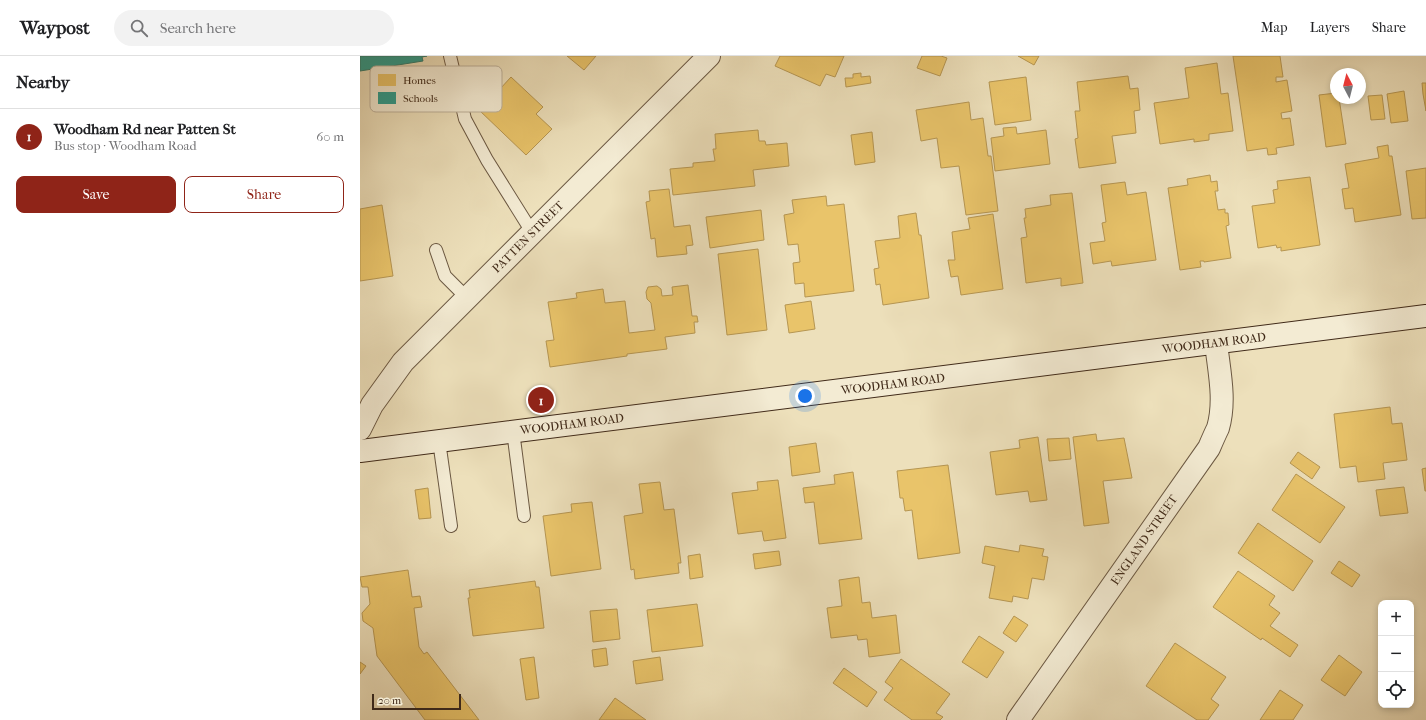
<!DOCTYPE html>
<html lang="en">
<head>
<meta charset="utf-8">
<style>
  :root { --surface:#fff; --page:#f2f2f2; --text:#202124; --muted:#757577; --line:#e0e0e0; --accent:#8f2418 }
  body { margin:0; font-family:"IM FELL French Canon",serif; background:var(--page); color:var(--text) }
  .controls { position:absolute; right:12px; bottom:12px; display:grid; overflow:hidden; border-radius:8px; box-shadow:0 2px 6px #0003 }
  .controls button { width:36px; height:36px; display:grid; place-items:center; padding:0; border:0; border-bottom:1px solid var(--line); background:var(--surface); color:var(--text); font:20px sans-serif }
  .compass { position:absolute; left:970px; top:12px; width:36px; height:36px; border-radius:50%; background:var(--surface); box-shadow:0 2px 6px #0003; rotate:353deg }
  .scale { position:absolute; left:12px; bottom:10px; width:89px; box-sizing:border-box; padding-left:4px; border:2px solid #402a19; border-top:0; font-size:11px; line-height:14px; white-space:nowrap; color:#402a19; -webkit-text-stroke:3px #f3ebd3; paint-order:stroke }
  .you { position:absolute; left:445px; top:340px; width:14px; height:14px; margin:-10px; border:3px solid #fff; border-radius:50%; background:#1a73e8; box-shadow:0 0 0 6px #1a73e833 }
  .badge { display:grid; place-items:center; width:26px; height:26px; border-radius:50%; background:var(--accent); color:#fff; font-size:13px; font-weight:700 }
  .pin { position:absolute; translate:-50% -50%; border:2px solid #fff; box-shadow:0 1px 4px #0006 }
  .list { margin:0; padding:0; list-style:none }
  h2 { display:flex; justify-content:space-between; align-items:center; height:52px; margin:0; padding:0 16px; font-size:17px }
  h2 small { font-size:13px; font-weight:400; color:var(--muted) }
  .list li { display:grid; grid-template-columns:26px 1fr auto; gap:12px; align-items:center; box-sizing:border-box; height:56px; padding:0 16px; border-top:1px solid var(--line) }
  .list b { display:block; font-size:15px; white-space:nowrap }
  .list p { margin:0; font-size:13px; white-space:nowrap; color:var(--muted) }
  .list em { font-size:13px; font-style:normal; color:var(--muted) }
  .actions { display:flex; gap:8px; padding:12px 16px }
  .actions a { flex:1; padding:9px 0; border:1px solid var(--accent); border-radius:8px; text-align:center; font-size:14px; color:var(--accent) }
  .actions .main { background:var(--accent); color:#fff }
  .icon { flex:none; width:22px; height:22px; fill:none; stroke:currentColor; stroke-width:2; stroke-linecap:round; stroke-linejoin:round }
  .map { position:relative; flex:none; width:1066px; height:664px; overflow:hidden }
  header { display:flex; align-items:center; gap:24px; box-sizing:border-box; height:56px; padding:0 20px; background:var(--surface); border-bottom:1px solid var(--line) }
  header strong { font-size:19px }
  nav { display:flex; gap:22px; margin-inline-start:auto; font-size:14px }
  .search { width:280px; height:36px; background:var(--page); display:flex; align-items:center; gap:10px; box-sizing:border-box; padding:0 14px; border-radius:22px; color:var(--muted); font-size:15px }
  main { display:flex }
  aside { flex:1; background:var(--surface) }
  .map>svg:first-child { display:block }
  .homes { fill:#e9c46a; stroke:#b69652 }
  .schools { fill:#2a9d8f; stroke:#317a6c }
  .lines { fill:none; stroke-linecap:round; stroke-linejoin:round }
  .lane-casing { stroke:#6b5842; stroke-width:14 }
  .street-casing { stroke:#6b5842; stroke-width:24 }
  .secondary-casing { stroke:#402a19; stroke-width:24 }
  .lane { stroke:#f3ebd3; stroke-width:12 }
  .street { stroke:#f3ebd3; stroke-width:22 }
  .secondary { stroke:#f3ebd3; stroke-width:22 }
  .labels { text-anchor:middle; stroke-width:4; stroke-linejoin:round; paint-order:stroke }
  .street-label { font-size:12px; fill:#402a19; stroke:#f3ebd3 }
  .key { fill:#f3ebd3; stroke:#bdb19b; stroke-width:1 }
  .key-label { font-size:11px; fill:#402a19 }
</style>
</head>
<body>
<header>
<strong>Waypost</strong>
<div class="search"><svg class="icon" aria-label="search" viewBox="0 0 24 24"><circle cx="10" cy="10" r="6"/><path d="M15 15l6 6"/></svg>Search here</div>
<nav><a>Map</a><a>Layers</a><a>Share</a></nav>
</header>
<main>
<aside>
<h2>Nearby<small></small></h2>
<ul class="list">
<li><span class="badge">1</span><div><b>Woodham Rd near Patten St</b><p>Bus stop · Woodham Road</p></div><em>60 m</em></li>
</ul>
<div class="actions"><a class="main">Save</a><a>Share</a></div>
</aside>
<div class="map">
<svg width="1066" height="664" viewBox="0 0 1066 664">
  <rect width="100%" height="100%" fill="#ede0bb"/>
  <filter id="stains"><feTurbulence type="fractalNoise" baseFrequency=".005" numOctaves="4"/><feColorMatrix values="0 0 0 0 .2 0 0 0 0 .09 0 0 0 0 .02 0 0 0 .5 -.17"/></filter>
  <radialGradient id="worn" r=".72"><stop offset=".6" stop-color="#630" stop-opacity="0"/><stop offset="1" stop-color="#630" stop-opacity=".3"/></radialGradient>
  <g class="homes">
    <path d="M 207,0 L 236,0 L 224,14 Z"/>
    <path d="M 420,0 L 484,0 L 475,21 L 466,18 L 460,30 L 415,10 Z"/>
    <path d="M 562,0 L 581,0 L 587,2 L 580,20 L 557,12 Z"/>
    <path d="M 658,0 L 679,0 L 674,9 Z"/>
    <path d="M 873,0 L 920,0 L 923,21 L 916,21 L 916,26 L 927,24 L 932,55 L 921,57 L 922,63 L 930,62 L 934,89 L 916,92 L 917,98 L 908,99 L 907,92 L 887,95 Z"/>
    <path d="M 857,7 L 861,38 L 868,37 L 873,75 L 849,78 L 849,84 L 834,86 L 834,83 L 800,88 L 794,47 L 829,42 L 825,12 Z"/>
    <path d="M 501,17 L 501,21 L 510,20 L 511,27 L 486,31 L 485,22 L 493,22 L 493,18 Z"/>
    <path d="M 768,20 L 770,33 L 778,32 L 780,54 L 774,55 L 776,77 L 752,80 L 756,107 L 719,112 L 715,83 L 718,82 L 715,55 L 720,55 L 717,26 Z"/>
    <path d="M 151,21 L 183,51 L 176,58 L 192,73 L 166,99 L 119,54 L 127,43 L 129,45 Z"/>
    <path d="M 666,21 L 671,64 L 635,69 L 629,26 Z"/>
    <path d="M 1062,27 L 1066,27 L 1066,55 L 1063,38 Z"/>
    <path d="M 1044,35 L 1048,65 L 1031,67 L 1027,38 Z"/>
    <path d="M 976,37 L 976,42 L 979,42 L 986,88 L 966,91 L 959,39 Z"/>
    <path d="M 1022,39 L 1025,63 L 1011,64 L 1008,40 Z"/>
    <path d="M 609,46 L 611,64 L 623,62 L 628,100 L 631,100 L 638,155 L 606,159 L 599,110 L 581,112 L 577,82 L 561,85 L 556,54 Z"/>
    <path d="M 656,71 L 657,78 L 686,74 L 690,108 L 635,115 L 631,82 L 644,80 L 643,72 Z"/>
    <path d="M 398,74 L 399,85 L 405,85 L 406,89 L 427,87 L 429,110 L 393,114 L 395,130 L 313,139 L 310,113 L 333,111 L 333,107 L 355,105 L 353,93 L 356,93 L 355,78 Z"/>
    <path d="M 512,76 L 515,106 L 495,109 L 491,79 Z"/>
    <path d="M 1028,89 L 1029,100 L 1032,100 L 1041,159 L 995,166 L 993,152 L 985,153 L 982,133 L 989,132 L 985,108 L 1019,102 L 1017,91 Z"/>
    <path d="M 1066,112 L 1066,162 L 1052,163 L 1046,115 Z"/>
    <path d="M 850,119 L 851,126 L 857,125 L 858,135 L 855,135 L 858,154 L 865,153 L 865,157 L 868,157 L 869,169 L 866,170 L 871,202 L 844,206 L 844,205 L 840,205 L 841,211 L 820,214 L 808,132 L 828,129 L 827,123 Z"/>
    <path d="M 950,121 L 960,189 L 921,195 L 921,191 L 917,192 L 916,189 L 898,192 L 892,150 L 915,147 L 913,134 L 918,133 L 917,125 Z"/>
    <path d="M 765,126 L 767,139 L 786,136 L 796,204 L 752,210 L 751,205 L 733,208 L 730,187 L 745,185 L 742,167 L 746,166 L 741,129 Z"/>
    <path d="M 309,133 L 314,171 L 330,169 L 333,189 L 326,190 L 327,198 L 297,201 L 295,182 L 291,183 L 286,146 L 290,145 L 289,135 Z"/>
    <path d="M 712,137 L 723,227 L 701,230 L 701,222 L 666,227 L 661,182 L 667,181 L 664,162 L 666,162 L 665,153 L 691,149 L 690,139 Z"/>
    <path d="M 466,140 L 467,150 L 484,148 L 494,235 L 445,241 L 444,227 L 435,228 L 433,207 L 440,206 L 438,188 L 428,189 L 424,159 L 434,157 L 432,144 Z"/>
    <path d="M 22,149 L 33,220 L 0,225 L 0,153 Z"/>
    <path d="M 401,154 L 404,184 L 350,192 L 346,161 Z"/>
    <path d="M 556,157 L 559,179 L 561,179 L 569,242 L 523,249 L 520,228 L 516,229 L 514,213 L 519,212 L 515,185 L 540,182 L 538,160 Z"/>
    <path d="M 633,158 L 643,233 L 601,239 L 598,220 L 591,221 L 588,204 L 595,204 L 592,176 L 610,173 L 608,162 Z"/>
    <path d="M 398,193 L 407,274 L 367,279 L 358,198 Z"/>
    <path d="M 328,229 L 332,260 L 337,260 L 338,266 L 334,266 L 335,277 L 305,281 L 307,293 L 267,298 L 267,300 L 190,311 L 186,285 L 194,284 L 188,246 L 217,242 L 216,237 L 243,233 L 245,247 L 265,245 L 269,277 L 295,274 L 291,247 L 287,243 L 286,236 L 288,231 L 297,230 L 301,233 L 302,240 L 313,239 L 312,231 Z"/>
    <path d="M 451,245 L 455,273 L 429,277 L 425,249 Z"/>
    <path d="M 1030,351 L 1032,368 L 1042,367 L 1047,404 L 1023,407 L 1025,423 L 998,426 L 996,410 L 980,412 L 974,358 Z"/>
    <path d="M 736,378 L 737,385 L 764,382 L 772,422 L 743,425 L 749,467 L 724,470 L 713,381 Z"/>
    <path d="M 678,381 L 687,444 L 670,446 L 668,435 L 636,439 L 630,396 L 660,392 L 659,384 Z"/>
    <path d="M 709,382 L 711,403 L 689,405 L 687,383 Z"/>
    <path d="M 456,387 L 460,416 L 432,420 L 429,391 Z"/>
    <path d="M 938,396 L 960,411 L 952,423 L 930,407 Z"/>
    <path d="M 588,409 L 600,497 L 558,503 L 552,454 L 545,455 L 543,442 L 540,442 L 537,415 Z"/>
    <path d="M 1066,412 L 1066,435 L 1065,435 L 1062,413 Z"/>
    <path d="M 493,416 L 502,483 L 459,488 L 454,446 L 445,447 L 443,432 L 475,428 L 474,419 Z"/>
    <path d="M 936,418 L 985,451 L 960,487 L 912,454 Z"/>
    <path d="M 418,424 L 426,482 L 404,485 L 402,475 L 378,478 L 372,437 L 398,434 L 397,426 Z"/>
    <path d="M 300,426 L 304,454 L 314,453 L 321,507 L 318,507 L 319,517 L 275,523 L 274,513 L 271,514 L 264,460 L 283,457 L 279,428 Z"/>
    <path d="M 1044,431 L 1048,457 L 1020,460 L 1016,434 Z"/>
    <path d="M 68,432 L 71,462 L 59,463 L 55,434 Z"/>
    <path d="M 232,446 L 241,513 L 191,520 L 183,460 L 212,456 L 211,448 Z"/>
    <path d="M 898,467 L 953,505 L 933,535 L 878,497 Z"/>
    <path d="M 660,489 L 684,493 L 682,500 L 688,501 L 684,524 L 672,522 L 668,543 L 653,540 L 652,546 L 629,542 L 635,510 L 622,507 L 625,490 L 659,496 Z"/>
    <path d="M 419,495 L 421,509 L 395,513 L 393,498 Z"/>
    <path d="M 340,498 L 343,521 L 330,523 L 328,500 Z"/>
    <path d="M 979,505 L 1000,519 L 992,531 L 971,517 Z"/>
    <path d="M 48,514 L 52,541 L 60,540 L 62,551 L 54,552 L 59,591 L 64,598 L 67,596 L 119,664 L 65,664 L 17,600 L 13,572 L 3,565 L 2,557 L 10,548 L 8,531 L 2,531 L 0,521 Z"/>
    <path d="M 878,515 L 915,540 L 909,549 L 920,557 L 910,570 L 938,589 L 930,601 L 902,582 L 901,584 L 853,551 Z"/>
    <path d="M 499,521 L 502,547 L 510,546 L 512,562 L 536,559 L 540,597 L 509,601 L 507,583 L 498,584 L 497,579 L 471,582 L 467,552 L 482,550 L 479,524 Z"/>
    <path d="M 175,525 L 176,531 L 179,531 L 184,572 L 113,580 L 108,542 L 110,542 L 109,534 Z"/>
    <path d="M 337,548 L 343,590 L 292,596 L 287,554 Z"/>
    <path d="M 257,553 L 260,583 L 233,586 L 230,555 Z"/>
    <path d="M 654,560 L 668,569 L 656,586 L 643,577 Z"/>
    <path d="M 619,580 L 644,596 L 627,622 L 602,606 Z"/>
    <path d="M 815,587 L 866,621 L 851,643 L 859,649 L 848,664 L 837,664 L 786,630 Z"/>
    <path d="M 246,592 L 248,609 L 234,611 L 232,594 Z"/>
    <path d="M 979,599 L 1002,616 L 985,640 L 961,624 Z"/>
    <path d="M 174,601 L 179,642 L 166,644 L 160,603 Z"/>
    <path d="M 300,601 L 303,624 L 276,628 L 273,605 Z"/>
    <path d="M 541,603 L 590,638 L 576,657 L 583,661 L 580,664 L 552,664 L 524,644 L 533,632 L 525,626 Z"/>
    <path d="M 0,606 L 6,610 L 0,618 Z"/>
    <path d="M 484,612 L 517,636 L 507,651 L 473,627 Z"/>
    <path d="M 920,634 L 943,649 L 933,664 L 900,664 Z"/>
    <path d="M 255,642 L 286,664 L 239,664 Z"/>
  </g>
  <path class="schools" d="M 0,0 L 67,0 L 62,1 L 63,5 L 0,15 Z"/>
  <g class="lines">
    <g class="lane-casing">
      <g id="lane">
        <path d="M 90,0 L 105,63 L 127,104 L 172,176"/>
        <path d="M 76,194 L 85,220 L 107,242"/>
        <path d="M 153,375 L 164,460"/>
        <path d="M 79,385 L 91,470"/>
      </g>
    </g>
    <g class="street-casing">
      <g id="street">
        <path d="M 0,373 L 12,349 L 43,306 L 349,0"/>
        <path d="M 658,664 L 849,392 C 852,385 855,378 858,372 C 866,344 859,315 856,287"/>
      </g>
    </g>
    <g class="secondary-casing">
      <path id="secondary" d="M 0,395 L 1066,260"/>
    </g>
    <use href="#lane" class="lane"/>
    <use href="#street" class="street"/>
    <use href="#secondary" class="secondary"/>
  </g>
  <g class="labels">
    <g class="street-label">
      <text transform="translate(168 181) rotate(-45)" y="4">PATTEN STREET</text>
      <text transform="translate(854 287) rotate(-7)" y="4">WOODHAM ROAD</text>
      <text transform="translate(533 328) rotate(-7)" y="4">WOODHAM ROAD</text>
      <text transform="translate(212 368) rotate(-7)" y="4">WOODHAM ROAD</text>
      <text transform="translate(784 484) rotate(-55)" y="4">ENGLAND STREET</text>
    </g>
  </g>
  <rect x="10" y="10" width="132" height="46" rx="6" class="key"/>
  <rect x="18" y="18" width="18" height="12" fill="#e9c46a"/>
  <rect x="18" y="36" width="18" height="12" fill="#2a9d8f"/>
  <g class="key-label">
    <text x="43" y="28">Homes</text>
    <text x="43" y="46">Schools</text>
  </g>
  <rect width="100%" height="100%" filter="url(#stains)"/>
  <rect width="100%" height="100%" fill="url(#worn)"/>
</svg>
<div class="controls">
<button>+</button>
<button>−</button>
<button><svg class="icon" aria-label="locate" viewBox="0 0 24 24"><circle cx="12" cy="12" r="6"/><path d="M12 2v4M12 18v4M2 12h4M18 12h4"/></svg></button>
</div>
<svg class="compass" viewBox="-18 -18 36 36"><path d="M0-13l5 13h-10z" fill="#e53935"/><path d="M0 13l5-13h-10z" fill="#757577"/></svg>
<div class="scale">20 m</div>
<div class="you"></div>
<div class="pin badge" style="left:181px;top:344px">1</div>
</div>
</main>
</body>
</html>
